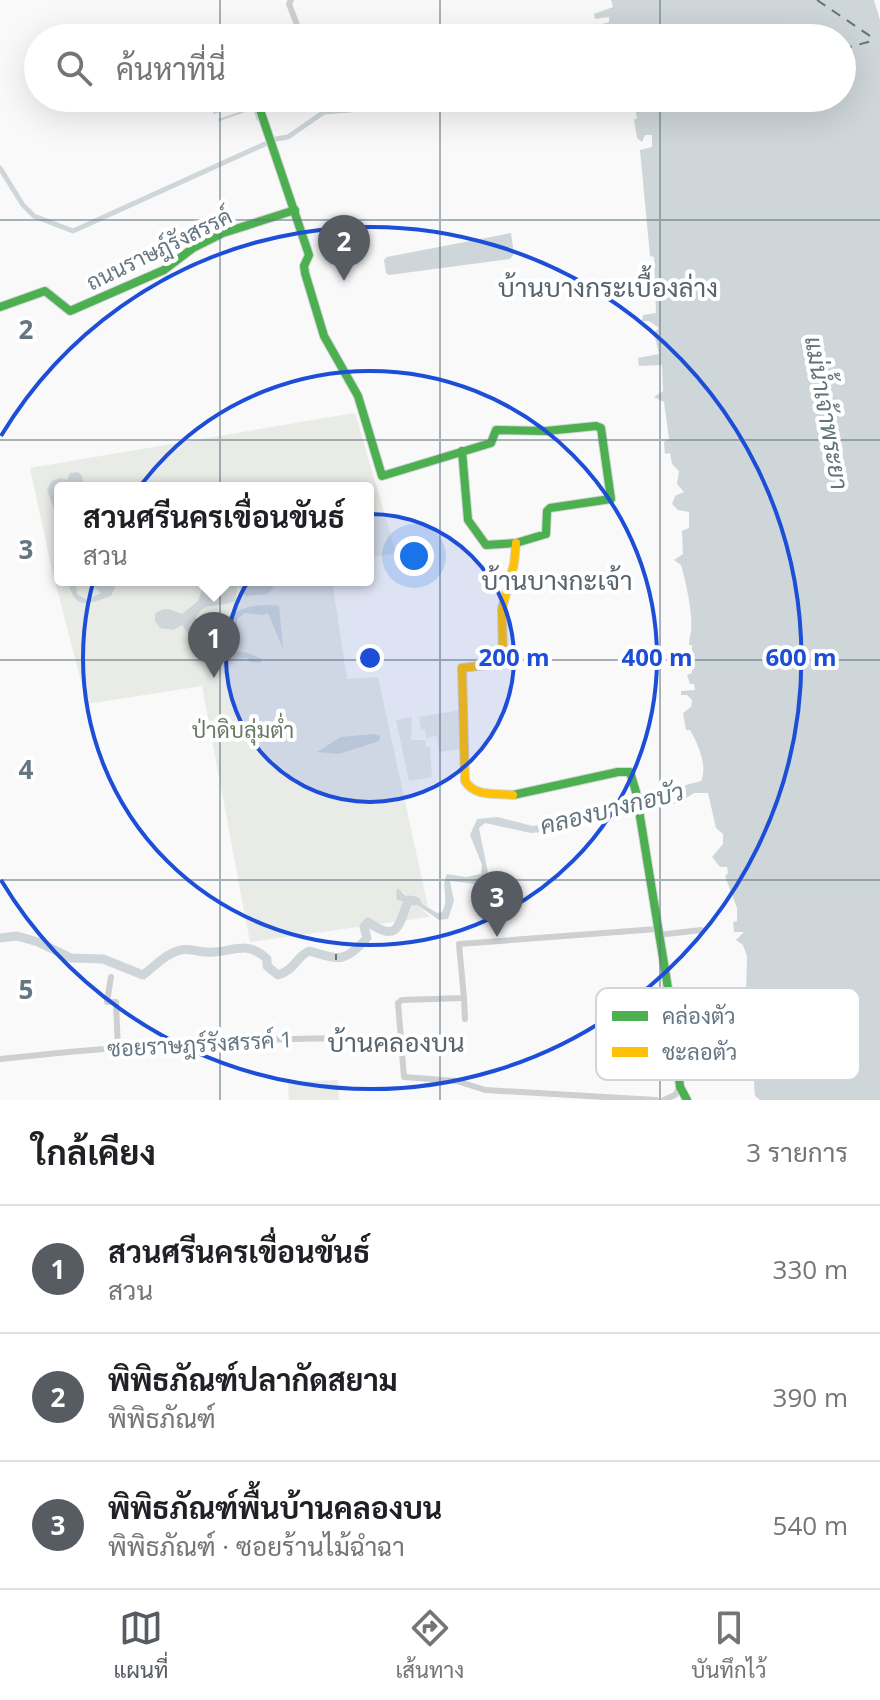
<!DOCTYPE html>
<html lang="th">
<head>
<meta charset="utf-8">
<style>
  :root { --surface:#fff; --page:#f2f2f2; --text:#202124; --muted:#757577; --line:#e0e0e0; --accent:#565c61 }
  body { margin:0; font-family:"Open Sans",Sarabun,sans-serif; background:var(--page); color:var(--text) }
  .you { position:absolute; left:414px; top:556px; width:28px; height:28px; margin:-20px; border:6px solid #fff; border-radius:50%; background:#1a73e8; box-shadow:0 0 0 12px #1a73e833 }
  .badge { display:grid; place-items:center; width:52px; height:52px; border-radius:50%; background:var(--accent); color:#fff; font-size:26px; font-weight:700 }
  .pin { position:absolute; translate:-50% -66px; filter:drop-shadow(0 2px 4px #0008) }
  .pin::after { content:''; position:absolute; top:42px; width:28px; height:24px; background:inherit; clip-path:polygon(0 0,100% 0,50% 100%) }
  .popup { position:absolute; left:54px; top:482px; width:320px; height:104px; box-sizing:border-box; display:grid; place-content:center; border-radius:8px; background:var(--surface); filter:drop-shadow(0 2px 6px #0005); font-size:26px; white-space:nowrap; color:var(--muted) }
  .popup b { font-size:30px; color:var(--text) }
  .popup::after { content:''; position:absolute; left:50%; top:100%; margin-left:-16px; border:16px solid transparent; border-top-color:var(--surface) }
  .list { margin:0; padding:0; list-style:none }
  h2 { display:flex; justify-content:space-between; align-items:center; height:104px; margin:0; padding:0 32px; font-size:34px }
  h2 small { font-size:26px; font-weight:400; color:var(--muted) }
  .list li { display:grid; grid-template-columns:52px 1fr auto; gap:24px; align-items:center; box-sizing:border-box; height:128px; padding:0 32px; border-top:2px solid var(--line) }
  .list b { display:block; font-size:30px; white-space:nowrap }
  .list p { margin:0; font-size:26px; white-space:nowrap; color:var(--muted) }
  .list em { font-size:26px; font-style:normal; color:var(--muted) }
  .icon { flex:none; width:44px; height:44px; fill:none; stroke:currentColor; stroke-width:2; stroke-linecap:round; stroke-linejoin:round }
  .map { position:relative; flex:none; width:880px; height:1100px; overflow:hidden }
  .search { position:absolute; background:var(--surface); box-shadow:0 8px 32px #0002; left:24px; right:24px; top:24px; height:88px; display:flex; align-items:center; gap:20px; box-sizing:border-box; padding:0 28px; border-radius:44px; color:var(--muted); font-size:30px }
  .sheet { height:488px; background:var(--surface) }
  nav { display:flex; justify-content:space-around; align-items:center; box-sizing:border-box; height:112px; border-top:2px solid var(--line); background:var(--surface); font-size:22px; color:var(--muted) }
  nav a { display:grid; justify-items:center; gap:4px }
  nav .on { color:var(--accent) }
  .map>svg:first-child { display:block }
  .green { fill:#e8ebe6 }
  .water { fill:#ced6d9 }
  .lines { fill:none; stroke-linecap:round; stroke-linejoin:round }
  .stream { stroke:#ced6d9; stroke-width:2 }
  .canal { stroke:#ced6d9; stroke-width:5 }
  .river { stroke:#ced6d9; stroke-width:9 }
  .ferry { stroke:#60757c; stroke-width:2; stroke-dasharray:10 8; stroke-linecap:butt }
  .fast-casing { stroke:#d5d6d7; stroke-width:10 }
  .slow-casing { stroke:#d5d6d7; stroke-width:10 }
  .street { stroke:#cecfd0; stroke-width:6 }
  .fast { stroke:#4caf50; stroke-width:8 }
  .slow { stroke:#ffc107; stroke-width:8 }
  .grid { fill:none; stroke:#657683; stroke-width:2; stroke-opacity:0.55 }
  .ring { fill:none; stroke:#1d4ed8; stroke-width:4 }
  .labels { text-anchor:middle; stroke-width:8; stroke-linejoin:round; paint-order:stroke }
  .street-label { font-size:22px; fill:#657683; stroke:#fff }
  .park-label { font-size:22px; fill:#687a64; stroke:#fff }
  .water-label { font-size:24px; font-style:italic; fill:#60757c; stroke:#fff }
  .quarter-label { font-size:26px; fill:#57646e; stroke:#fff }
  .key { fill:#fff; stroke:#d1d6da; stroke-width:2 }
  .key-label { font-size:22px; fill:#657683 }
  .grid-label { font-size:26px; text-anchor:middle; font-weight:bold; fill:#657683; stroke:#fff; stroke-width:8; stroke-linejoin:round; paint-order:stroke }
  .centre { fill:#1d4ed8; stroke:#fff; stroke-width:4 }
  .ring-label { font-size:24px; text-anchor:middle; font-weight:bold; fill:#1d4ed8; stroke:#fff; stroke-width:8; stroke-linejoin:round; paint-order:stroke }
</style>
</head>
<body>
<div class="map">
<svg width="880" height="1100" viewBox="0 0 880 1100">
  <rect width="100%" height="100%" fill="#f9f9f9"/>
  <g class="green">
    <path d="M 355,413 L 396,553 L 368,558 L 368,488 L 60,488 L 60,580 L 332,580 L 347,679 L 378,677 L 428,907 L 409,899 L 403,891 L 396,892 L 417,904 L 430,917 L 250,942 L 202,686 L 87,704 L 52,570 L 30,468 Z"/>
    <path d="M 460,710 L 461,749 L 439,752 L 437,736 L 426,738 L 425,729 L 421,730 L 419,717 Z"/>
    <path d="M 412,717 L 411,740 L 425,740 L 426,747 L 430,747 L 432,777 L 409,781 L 396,720 Z"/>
    <path d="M 338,1080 L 339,1100 L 289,1100 L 288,1082 Z"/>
  </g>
  <g class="water">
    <path d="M 611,0 L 874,0 L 880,20 L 880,1100 L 760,1100 L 755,1096 L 754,1081 L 748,1070 L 759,1067 L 760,1053 L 748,1046 L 753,1037 L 746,995 L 747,956 L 743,945 L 736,940 L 744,932 L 734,932 L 733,922 L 737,921 L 737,908 L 725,876 L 728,873 L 727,867 L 720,867 L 712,857 L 723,844 L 723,834 L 716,828 L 708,793 L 694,793 L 679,803 L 624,813 L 559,831 L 531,833 L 485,823 L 479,828 L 488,873 L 484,880 L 475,884 L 450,881 L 454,901 L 448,919 L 439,920 L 416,904 L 397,900 L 396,892 L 398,888 L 409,899 L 420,899 L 422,904 L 437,913 L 442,912 C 450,899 440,886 447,874 L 466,877 L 481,874 L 482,865 L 470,835 L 477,819 L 497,817 L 533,826 L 572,819 L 642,793 L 680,790 L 686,785 L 701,781 C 708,766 698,744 690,730 L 686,730 L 683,713 L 691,707 L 692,700 L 687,695 L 681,695 L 681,691 L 695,690 L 694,684 L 690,684 L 687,675 L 692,673 L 692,645 L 689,645 C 689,640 690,636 691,632 C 693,614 686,582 681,565 L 674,560 L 683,554 L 682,531 L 689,528 L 689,512 L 678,510 L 672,504 L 675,496 L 684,492 L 677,484 L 679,471 L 672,464 L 670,453 L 665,454 L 664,442 L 669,439 L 664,402 L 654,397 L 663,391 L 662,365 L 639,366 L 638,358 L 659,354 L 654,333 L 659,328 L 649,321 L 642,321 L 643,315 L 656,313 L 654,257 L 650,256 L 640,150 L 652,147 L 652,135 L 645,135 L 642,142 L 637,138 L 634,119 L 637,119 L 636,112 L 633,109 L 639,108 L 637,98 L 842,98 L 842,38 L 587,38 L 592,27 L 609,22 L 609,17 L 595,19 L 594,14 L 613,7 Z"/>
    <path d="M 511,233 L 514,254 L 510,259 L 389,275 L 386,273 L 384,260 L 387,257 Z"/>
    <path d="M 78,472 L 82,476 L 85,488 L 60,488 L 60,517 L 53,507 L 47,490 L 52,481 L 60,478 L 67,480 L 70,473 Z"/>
    <path d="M 67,580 L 76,580 L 77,594 L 87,600 L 101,593 L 87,580 L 96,580 L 106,586 L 111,580 L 122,580 L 116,585 L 111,596 C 85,605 76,611 67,580 Z"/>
    <path d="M 175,580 L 271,580 L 273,588 L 268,594 L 246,596 L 238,586 L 235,601 C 222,608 203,601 196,617 L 201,633 L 208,638 C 223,614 249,601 279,606 L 283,649 L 268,613 L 263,615 L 245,613 L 237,619 L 237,627 L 226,629 L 220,638 C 221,656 230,650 243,652 C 250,653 257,657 262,659 L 261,663 L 250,662 L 247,658 L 225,660 L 211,646 L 193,641 L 182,625 L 173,630 L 160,628 L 155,621 L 155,614 C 165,605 171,610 182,614 L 198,601 L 204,584 L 203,581 L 188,584 Z"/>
    <path d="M 373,734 L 380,736 L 379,741 L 339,754 L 317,752 L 341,737 Z"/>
  </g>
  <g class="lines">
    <g class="stream">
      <path d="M 212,104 L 227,98"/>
      <path d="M 214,113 L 250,99 L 258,120"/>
      <path d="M 219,120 L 248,110"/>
    </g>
    <path class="canal" d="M 0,168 L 23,205 L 34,216 L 73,231 L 276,139 L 288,137 L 324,112 L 350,110 L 389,100 C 409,111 420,106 441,98"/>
    <path class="river" d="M 0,938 L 17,936 L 38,942 L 71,958 L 103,959 L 143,975 C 154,967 166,953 181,950 C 189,948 198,952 206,952 C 232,954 245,938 267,959 L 267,966 L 278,975 C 295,970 296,957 309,951 C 340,960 344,963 367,938 L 364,927 L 368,922 C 397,943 399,927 408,900 L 415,901"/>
    <g class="ferry">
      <path d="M 817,0 L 876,40"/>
      <path d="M 842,49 L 876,40"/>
      <path d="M 645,103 L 665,98"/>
      <path d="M 336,960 L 336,954"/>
    </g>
    <g class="fast-casing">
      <g id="fast">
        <path d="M 256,98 L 309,255 L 304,266 L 305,273 L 324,336 L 358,396 L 382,476 L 491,443 L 496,430 L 546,431 L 596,426 L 601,428 L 611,499 L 550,508 L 547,511 L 546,534 L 516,543 L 486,545 L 468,520 L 462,451"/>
        <path d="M 0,307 L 45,291 L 70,311 L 164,270 L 193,248 L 223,233 L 295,210"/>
        <path d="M 513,795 L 618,772 L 630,772 L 636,792 L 672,1013 L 680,1087 L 687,1100"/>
      </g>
    </g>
    <g class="slow-casing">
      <path id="slow" d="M 513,795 C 495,793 475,797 465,781 L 462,668 L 503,663 L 502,609 L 514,564 L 516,543"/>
    </g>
    <g class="street">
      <path d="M 291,0 L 289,4 L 302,38"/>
      <path d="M 658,935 L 701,930"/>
      <path d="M 111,977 L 107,1002 L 116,1002 L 118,1049"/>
      <path d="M 464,998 L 465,1019"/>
      <path d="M 0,1059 C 133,1044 268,1037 401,1038"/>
      <path d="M 656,1100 L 485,1090 L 457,1081 L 404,1077 L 398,1003 L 402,1000 L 464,998 L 459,944 L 657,929"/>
      <path d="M 664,1100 L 675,1095 L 680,1087"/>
    </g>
    <use href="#fast" class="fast"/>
    <use href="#slow" class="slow"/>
  </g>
  <path class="grid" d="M 220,0 L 220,38M 440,0 L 440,38M 660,0 L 660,38M 220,98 L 220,1100M 440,98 L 440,1100M 660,98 L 660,1100M 0,220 L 880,220M 0,440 L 880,440M 0,660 L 880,660M 0,880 L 880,880"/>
  <circle cx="370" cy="658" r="144" fill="#1d4ed8" fill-opacity=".12"/>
  <g class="ring">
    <circle cx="370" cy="658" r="144"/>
    <circle cx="370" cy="658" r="287"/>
    <path d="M1 436A431 431 0 1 1 1 880"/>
  </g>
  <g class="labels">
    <g class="street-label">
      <text transform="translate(159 249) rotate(-26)" y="8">ถนนราษฎ์รังสรรค์</text>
      <text transform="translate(200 1044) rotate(-3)" y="8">ซอยราษฎร์รังสรรค์ 1</text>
    </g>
    <g class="park-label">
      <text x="243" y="738">ป่าดิบลุ่มต่ำ</text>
    </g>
    <g class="water-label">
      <text transform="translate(826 413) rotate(80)" y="8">แม่น้ำเจ้าพระยา</text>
      <text transform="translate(612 809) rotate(-14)" y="8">คลองบางกอบัว</text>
    </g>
    <g class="quarter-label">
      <text x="608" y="297">บ้านบางกระเบื้องล่าง</text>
      <text x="557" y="590">บ้านบางกะเจ้า</text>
      <text x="396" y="1052">บ้านคลองบน</text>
    </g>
  </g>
  <rect x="596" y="988" width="264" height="92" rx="12" class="key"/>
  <rect x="612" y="1011" width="36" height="10" fill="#4caf50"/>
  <rect x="612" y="1047" width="36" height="10" fill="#ffc107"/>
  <g class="key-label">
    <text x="662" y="1024">คล่องตัว</text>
    <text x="662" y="1060">ชะลอตัว</text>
  </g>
  <g class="grid-label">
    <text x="26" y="339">2</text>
    <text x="26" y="559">3</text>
    <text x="26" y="779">4</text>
    <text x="26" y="999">5</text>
  </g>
  <circle cx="370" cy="658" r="12" class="centre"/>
  <g class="ring-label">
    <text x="514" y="666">200 m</text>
    <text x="657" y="666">400 m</text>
    <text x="801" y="666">600 m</text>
  </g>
</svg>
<div class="you"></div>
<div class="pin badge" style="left:214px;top:678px">1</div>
<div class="popup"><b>สวนศรีนครเขื่อนขันธ์</b>สวน</div>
<div class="pin badge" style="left:344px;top:281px">2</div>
<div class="pin badge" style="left:497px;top:937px">3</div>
<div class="search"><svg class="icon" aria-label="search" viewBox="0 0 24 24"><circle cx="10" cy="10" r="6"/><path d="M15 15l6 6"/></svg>ค้นหาที่นี่</div>
</div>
<section class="sheet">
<h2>ใกล้เคียง<small>3 รายการ</small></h2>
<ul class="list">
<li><span class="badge">1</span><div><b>สวนศรีนครเขื่อนขันธ์</b><p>สวน</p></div><em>330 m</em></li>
<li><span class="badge">2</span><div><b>พิพิธภัณฑ์ปลากัดสยาม</b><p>พิพิธภัณฑ์</p></div><em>390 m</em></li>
<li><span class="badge">3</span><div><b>พิพิธภัณฑ์พื้นบ้านคลองบน</b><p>พิพิธภัณฑ์ · ซอยร้านไม้ฉำฉา</p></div><em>540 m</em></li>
</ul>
</section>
<nav>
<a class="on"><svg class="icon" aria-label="map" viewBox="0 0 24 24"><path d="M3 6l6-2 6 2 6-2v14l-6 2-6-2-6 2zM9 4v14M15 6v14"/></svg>แผนที่</a>
<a><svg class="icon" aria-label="directions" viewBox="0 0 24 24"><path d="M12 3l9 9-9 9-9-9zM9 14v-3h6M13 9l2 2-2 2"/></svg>เส้นทาง</a>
<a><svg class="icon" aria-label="saved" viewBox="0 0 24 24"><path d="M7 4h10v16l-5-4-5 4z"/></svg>บันทึกไว้</a>
</nav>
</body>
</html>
